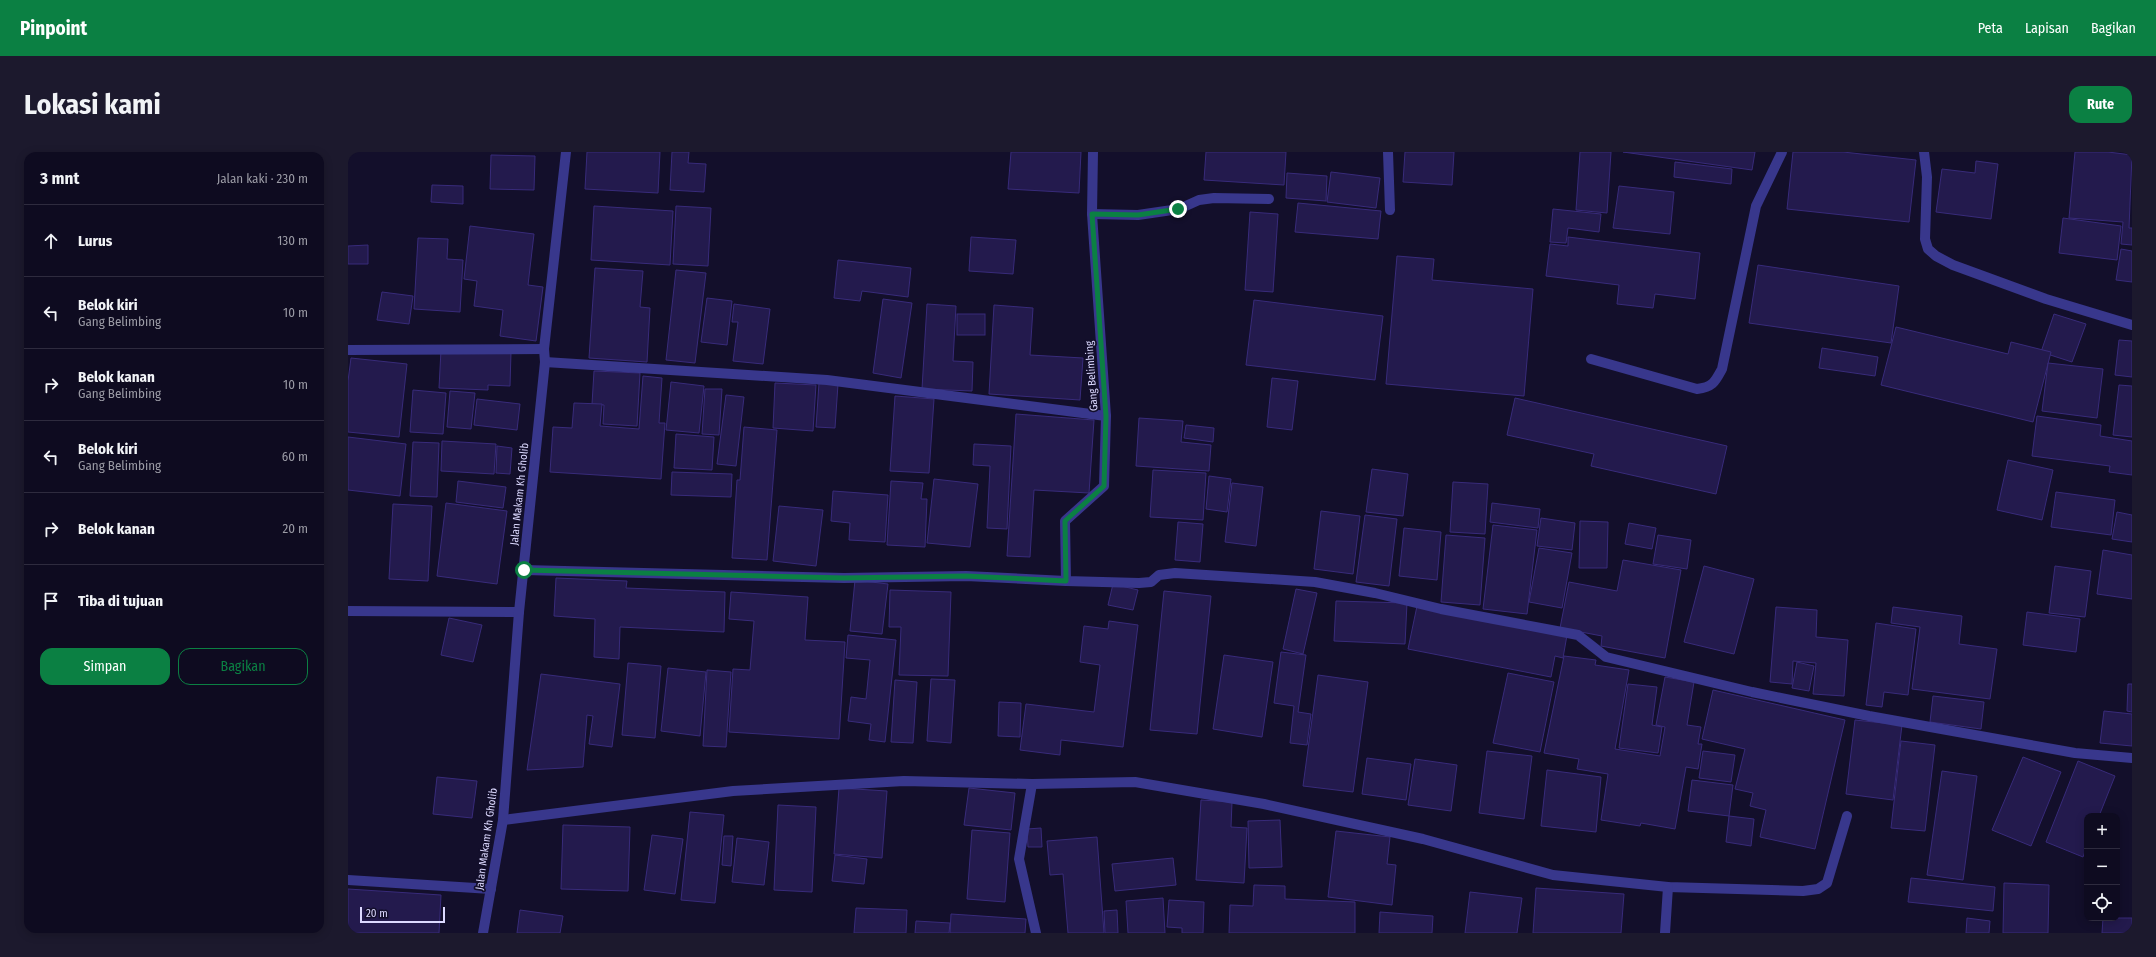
<!DOCTYPE html>
<html lang="id">
<head>
<meta charset="utf-8">
<style>
  :root { --surface:#0e0b20; --page:#1c192d; --text:#f1f3f6; --muted:#9b9ba5; --line:#2e2b3e; --accent:#0b8043 }
  body { margin:0; font-family:"Fira Sans Condensed",sans-serif; background:var(--page); color:var(--text) }
  .controls { position:absolute; right:12px; bottom:12px; display:grid; overflow:hidden; border-radius:8px; box-shadow:0 2px 10px #0003 }
  .controls button { width:36px; height:36px; display:grid; place-items:center; padding:0; border:0; border-bottom:1px solid var(--line); background:var(--surface); color:var(--text); font:20px sans-serif }
  .scale { position:absolute; left:12px; bottom:10px; width:85px; box-sizing:border-box; padding-left:4px; border:2px solid #dcd9ff; border-top:0; font-size:11px; line-height:14px; white-space:nowrap; color:#dcd9ff; -webkit-text-stroke:3px #130f2b; paint-order:stroke }
  .stop { position:absolute; width:12px; height:12px; margin:-9px; border:3px solid #0b8043; border-radius:50%; background:#fff }
  .stop.end { background:#0b8043; border-color:#fff; box-shadow:0 1px 4px #0008 }
  .list { margin:0; padding:0; list-style:none }
  h2 { display:flex; justify-content:space-between; align-items:center; height:52px; margin:0; padding:0 16px; font-size:17px }
  h2 small { font-size:13px; font-weight:400; color:var(--muted) }
  .list li { display:grid; grid-template-columns:26px 1fr auto; gap:12px; align-items:center; box-sizing:border-box; height:72px; padding:0 16px; border-top:1px solid var(--line) }
  .list b { display:block; font-size:15px; white-space:nowrap }
  .list p { margin:0; font-size:13px; white-space:nowrap; color:var(--muted) }
  .list em { font-size:13px; font-style:normal; color:var(--muted) }
  .actions { display:flex; gap:8px; padding:12px 16px }
  .actions a { flex:1; padding:9px 0; border:1px solid var(--accent); border-radius:12px; text-align:center; font-size:14px; color:var(--accent) }
  .actions .main { background:var(--accent); color:#fff }
  .icon { flex:none; width:22px; height:22px; fill:none; stroke:currentColor; stroke-width:2; stroke-linecap:round; stroke-linejoin:round }
  .map { position:relative; flex:none; width:1784px; height:781px; overflow:hidden; border-radius:12px }
  header { display:flex; align-items:center; gap:24px; box-sizing:border-box; height:56px; padding:0 20px; background:var(--accent); color:#fff }
  header strong { font-size:19px }
  nav { display:flex; gap:22px; margin-inline-start:auto; font-size:14px }
  .intro { display:flex; align-items:center; justify-content:space-between; box-sizing:border-box; height:96px; padding:0 24px }
  h1 { margin:0; font-size:28px }
  .button { padding:10px 18px; border-radius:12px; background:var(--accent); color:#fff; font-size:14px; font-weight:700 }
  main { display:flex; gap:24px; padding:0 24px }
  aside { flex:1; background:var(--surface); border-radius:12px; box-shadow:0 2px 10px #0003 }
  .map>svg:first-child { display:block }
  .building { fill:#231a4d; stroke:#382b7a }
  .lines { fill:none; stroke-linecap:round; stroke-linejoin:round }
  .lane { stroke:#38378c; stroke-width:10 }
  .street { stroke:#38378c; stroke-width:10 }
  .route { stroke:#0b8043; stroke-width:5 }
  .labels { text-anchor:middle; stroke-width:3.5; stroke-linejoin:round; paint-order:stroke }
  .street-label { font-size:11px; fill:#dcd9ff; stroke:#130f2b }
</style>
</head>
<body>
<header>
<strong>Pinpoint</strong>
<nav><a>Peta</a><a>Lapisan</a><a>Bagikan</a></nav>
</header>
<div class="intro"><h1>Lokasi kami</h1><a class="button">Rute</a></div>
<main>
<aside>
<h2>3 mnt<small>Jalan kaki · 230 m</small></h2>
<ul class="list">
<li><svg class="icon" aria-label="ahead" viewBox="0 0 24 24"><path d="M12 20V5M6 11l6-6 6 6"/></svg><div><b>Lurus</b></div><em>130 m</em></li>
<li><svg class="icon" aria-label="left" viewBox="0 0 24 24"><path d="M17 20v-9H6M10 6l-5 5 5 5"/></svg><div><b>Belok kiri</b><p>Gang Belimbing</p></div><em>10 m</em></li>
<li><svg class="icon" aria-label="right" viewBox="0 0 24 24"><path d="M7 20v-9h11M14 6l5 5-5 5"/></svg><div><b>Belok kanan</b><p>Gang Belimbing</p></div><em>10 m</em></li>
<li><svg class="icon" aria-label="left" viewBox="0 0 24 24"><path d="M17 20v-9H6M10 6l-5 5 5 5"/></svg><div><b>Belok kiri</b><p>Gang Belimbing</p></div><em>60 m</em></li>
<li><svg class="icon" aria-label="right" viewBox="0 0 24 24"><path d="M7 20v-9h11M14 6l5 5-5 5"/></svg><div><b>Belok kanan</b></div><em>20 m</em></li>
<li><svg class="icon" aria-label="arrive" viewBox="0 0 24 24"><path d="M6 21V4h12l-3 4 3 4H6"/></svg><div><b>Tiba di tujuan</b></div></li>
</ul>
<div class="actions"><a class="main">Simpan</a><a>Bagikan</a></div>
</aside>
<div class="map">
<svg width="1784" height="781" viewBox="0 0 1784 781">
  <rect width="100%" height="100%" fill="#130f2b"/>
  <g class="building">
    <path d="M 239,0 L 312,0 L 310,41 L 237,37 Z"/>
    <path d="M 324,0 L 341,0 L 340,11 L 358,12 L 356,40 L 322,38 Z"/>
    <path d="M 663,0 L 733,0 L 731,41 L 660,37 Z"/>
    <path d="M 858,0 L 938,0 L 936,33 L 856,28 Z"/>
    <path d="M 1057,0 L 1106,0 L 1104,33 L 1055,30 Z"/>
    <path d="M 1232,0 L 1263,0 L 1259,61 L 1228,58 Z"/>
    <path d="M 1275,0 L 1407,0 L 1404,18 Z"/>
    <path d="M 1445,0 L 1495,0 L 1568,8 L 1561,70 L 1439,57 Z"/>
    <path d="M 1727,0 L 1760,0 L 1784,3 L 1781,76 L 1784,76 L 1784,93 L 1773,92 L 1775,70 L 1721,66 Z"/>
    <path d="M 143,3 L 187,4 L 186,38 L 142,37 Z"/>
    <path d="M 1628,9 L 1650,12 L 1643,67 L 1588,60 L 1594,17 L 1627,21 Z"/>
    <path d="M 1327,10 L 1384,17 L 1383,32 L 1326,25 Z"/>
    <path d="M 983,20 L 1032,26 L 1028,56 L 979,50 Z"/>
    <path d="M 939,21 L 979,24 L 978,49 L 938,46 Z"/>
    <path d="M 84,33 L 115,34 L 115,52 L 83,50 Z"/>
    <path d="M 1271,34 L 1326,40 L 1322,82 L 1265,76 Z"/>
    <path d="M 950,51 L 1033,59 L 1030,87 L 947,80 Z"/>
    <path d="M 246,54 L 325,59 L 322,113 L 243,108 Z"/>
    <path d="M 328,54 L 363,56 L 360,114 L 325,112 Z"/>
    <path d="M 1205,57 L 1253,62 L 1251,80 L 1220,76 L 1218,91 L 1202,90 Z"/>
    <path d="M 902,60 L 930,62 L 925,140 L 897,138 Z"/>
    <path d="M 1715,66 L 1773,74 L 1769,108 L 1711,101 Z"/>
    <path d="M 122,74 L 186,82 L 180,133 L 195,135 L 188,189 L 152,184 L 155,158 L 126,154 L 129,129 L 116,127 Z"/>
    <path d="M 623,85 L 668,88 L 665,122 L 621,119 Z"/>
    <path d="M 1220,85 L 1352,101 L 1347,147 L 1307,142 L 1305,156 L 1269,152 L 1271,133 L 1198,124 L 1202,92 L 1220,94 Z"/>
    <path d="M 70,86 L 100,87 L 99,107 L 115,108 L 112,160 L 66,157 Z"/>
    <path d="M 20,93 L 20,112 L 0,112 L 0,94 Z"/>
    <path d="M 1773,97 L 1784,99 L 1784,130 L 1768,128 Z"/>
    <path d="M 1049,104 L 1086,107 L 1084,128 L 1185,137 L 1176,244 L 1038,232 Z"/>
    <path d="M 490,108 L 563,116 L 560,145 L 514,139 L 512,149 L 486,146 Z"/>
    <path d="M 1410,113 L 1551,134 L 1543,191 L 1401,171 Z"/>
    <path d="M 247,116 L 295,119 L 292,155 L 302,156 L 299,210 L 241,206 Z"/>
    <path d="M 328,118 L 358,121 L 347,211 L 318,208 Z"/>
    <path d="M 34,140 L 65,144 L 61,172 L 29,168 Z"/>
    <path d="M 359,146 L 384,149 L 379,193 L 353,190 Z"/>
    <path d="M 535,147 L 564,151 L 553,226 L 525,221 Z"/>
    <path d="M 906,148 L 1035,164 L 1027,228 L 898,213 Z"/>
    <path d="M 386,152 L 422,157 L 415,212 L 385,209 L 390,170 L 384,170 Z"/>
    <path d="M 579,152 L 608,154 L 605,209 L 625,210 L 624,239 L 574,237 Z"/>
    <path d="M 646,153 L 685,156 L 682,203 L 735,206 L 732,248 L 641,242 Z"/>
    <rect x="609" y="162" width="28" height="21"/>
    <path d="M 1706,162 L 1738,172 L 1724,210 L 1693,200 Z"/>
    <path d="M 1548,175 L 1660,202 L 1663,190 L 1703,200 L 1685,270 L 1533,233 Z"/>
    <path d="M 1771,188 L 1784,189 L 1784,225 L 1767,223 Z"/>
    <path d="M 1474,196 L 1530,205 L 1527,224 L 1471,216 Z"/>
    <path d="M 93,198 L 163,200 L 162,234 L 140,233 L 140,238 L 91,236 Z"/>
    <path d="M 3,206 L 59,212 L 51,285 L 0,280 L 0,229 Z"/>
    <path d="M 1700,211 L 1755,217 L 1749,266 L 1694,259 Z"/>
    <path d="M 246,219 L 292,221 L 289,274 L 255,272 L 256,253 L 244,252 Z"/>
    <path d="M 295,224 L 314,226 L 311,271 L 317,271 L 313,327 L 202,320 L 205,275 L 224,276 L 226,251 L 254,252 L 252,274 L 291,277 Z"/>
    <path d="M 924,226 L 950,229 L 944,278 L 919,275 Z"/>
    <path d="M 323,230 L 356,234 L 351,281 L 318,278 Z"/>
    <path d="M 427,231 L 468,233 L 465,279 L 425,276 Z"/>
    <path d="M 471,231 L 490,232 L 487,276 L 468,275 Z"/>
    <path d="M 1771,233 L 1784,234 L 1784,285 L 1765,283 Z"/>
    <path d="M 357,237 L 374,237 L 371,283 L 354,282 Z"/>
    <path d="M 65,238 L 98,241 L 95,282 L 62,280 Z"/>
    <path d="M 102,239 L 127,241 L 123,277 L 99,275 Z"/>
    <path d="M 378,243 L 396,245 L 388,314 L 369,312 Z"/>
    <path d="M 547,244 L 586,247 L 581,321 L 542,319 Z"/>
    <path d="M 1167,246 L 1379,294 L 1368,342 L 1243,314 L 1246,302 L 1159,283 Z"/>
    <path d="M 129,247 L 172,252 L 169,278 L 126,273 Z"/>
    <path d="M 668,262 L 746,268 L 741,341 L 686,338 L 682,405 L 659,404 Z"/>
    <path d="M 1689,264 L 1753,273 L 1752,284 L 1784,289 L 1784,323 L 1761,320 L 1762,314 L 1684,304 Z"/>
    <path d="M 791,266 L 835,269 L 833,290 L 863,293 L 861,319 L 788,314 Z"/>
    <path d="M 838,273 L 866,276 L 865,290 L 836,286 Z"/>
    <path d="M 396,275 L 429,278 L 419,408 L 384,406 L 389,328 L 392,328 Z"/>
    <path d="M 328,282 L 366,285 L 364,318 L 326,316 Z"/>
    <path d="M 0,285 L 58,292 L 52,344 L 0,338 Z"/>
    <path d="M 94,289 L 148,292 L 146,322 L 93,319 Z"/>
    <path d="M 65,290 L 91,291 L 89,345 L 62,344 Z"/>
    <path d="M 626,292 L 663,294 L 659,377 L 639,376 L 642,314 L 625,313 Z"/>
    <path d="M 149,294 L 164,296 L 162,322 L 148,321 Z"/>
    <path d="M 1660,308 L 1705,318 L 1694,368 L 1649,358 Z"/>
    <path d="M 1024,317 L 1060,322 L 1055,364 L 1018,360 Z"/>
    <path d="M 805,318 L 858,321 L 855,368 L 802,365 Z"/>
    <path d="M 324,320 L 384,322 L 383,345 L 323,343 Z"/>
    <path d="M 861,324 L 883,327 L 879,360 L 858,357 Z"/>
    <path d="M 586,327 L 630,332 L 622,395 L 579,391 Z"/>
    <path d="M 110,329 L 158,335 L 155,356 L 108,350 Z"/>
    <path d="M 543,329 L 575,331 L 573,347 L 579,347 L 577,395 L 539,393 Z"/>
    <path d="M 1105,330 L 1140,332 L 1137,382 L 1102,380 Z"/>
    <path d="M 884,331 L 915,335 L 908,394 L 877,390 Z"/>
    <path d="M 485,339 L 540,343 L 537,390 L 501,388 L 502,371 L 483,369 Z"/>
    <path d="M 1708,340 L 1767,348 L 1763,383 L 1703,375 Z"/>
    <path d="M 98,351 L 159,359 L 149,432 L 89,424 Z"/>
    <path d="M 1144,351 L 1192,357 L 1190,376 L 1142,370 Z"/>
    <path d="M 45,352 L 84,354 L 80,429 L 41,427 Z"/>
    <path d="M 431,354 L 475,358 L 468,414 L 425,409 Z"/>
    <path d="M 973,359 L 1012,364 L 1005,422 L 966,417 Z"/>
    <path d="M 1769,360 L 1784,363 L 1784,390 L 1764,387 Z"/>
    <path d="M 1017,363 L 1049,367 L 1041,434 L 1008,430 Z"/>
    <path d="M 1193,366 L 1227,371 L 1224,398 L 1189,394 Z"/>
    <path d="M 1232,369 L 1260,370 L 1259,416 L 1231,416 Z"/>
    <path d="M 830,370 L 855,372 L 852,410 L 827,408 Z"/>
    <path d="M 1281,371 L 1308,376 L 1304,397 L 1277,392 Z"/>
    <path d="M 1145,373 L 1189,378 L 1179,462 L 1135,457 Z"/>
    <path d="M 1056,376 L 1093,380 L 1089,428 L 1051,424 Z"/>
    <path d="M 1098,383 L 1137,386 L 1132,453 L 1093,450 Z"/>
    <path d="M 1310,383 L 1343,388 L 1339,417 L 1305,412 Z"/>
    <path d="M 1191,396 L 1224,401 L 1214,456 L 1181,450 Z"/>
    <path d="M 1755,398 L 1784,403 L 1784,447 L 1749,442 Z"/>
    <path d="M 1275,408 L 1333,418 L 1317,506 L 1253,494 L 1254,484 L 1212,476 L 1221,430 L 1269,439 Z"/>
    <path d="M 1356,414 L 1406,427 L 1386,502 L 1336,490 Z"/>
    <path d="M 1707,414 L 1743,419 L 1737,465 L 1701,461 Z"/>
    <path d="M 208,426 L 279,429 L 278,436 L 377,440 L 376,480 L 272,475 L 271,507 L 246,505 L 247,467 L 206,464 Z"/>
    <path d="M 507,428 L 540,432 L 534,482 L 502,479 Z"/>
    <path d="M 765,432 L 790,438 L 785,458 L 760,453 Z"/>
    <path d="M 948,437 L 969,441 L 955,502 L 935,497 Z"/>
    <path d="M 542,438 L 603,440 L 600,524 L 551,523 L 553,475 L 541,475 Z"/>
    <path d="M 816,439 L 863,444 L 849,582 L 802,578 Z"/>
    <path d="M 383,440 L 460,445 L 457,488 L 497,490 L 491,587 L 381,580 L 385,517 L 402,518 L 406,469 L 381,467 Z"/>
    <path d="M 988,449 L 1059,451 L 1057,492 L 986,489 Z"/>
    <path d="M 1069,454 L 1219,483 L 1215,506 L 1207,504 L 1203,525 L 1060,497 Z"/>
    <path d="M 1428,455 L 1469,458 L 1468,485 L 1500,488 L 1496,544 L 1465,542 L 1468,511 L 1445,509 L 1444,532 L 1422,530 Z"/>
    <path d="M 1545,455 L 1614,464 L 1611,492 L 1649,497 L 1642,547 L 1564,537 L 1572,475 L 1543,471 Z"/>
    <path d="M 1679,460 L 1732,467 L 1728,500 L 1675,493 Z"/>
    <path d="M 101,466 L 134,473 L 125,510 L 93,503 Z"/>
    <path d="M 761,469 L 790,473 L 775,595 L 713,588 L 712,603 L 672,598 L 678,552 L 746,560 L 752,513 L 732,510 L 736,474 L 760,477 Z"/>
    <path d="M 1528,471 L 1568,477 L 1560,543 L 1536,540 L 1534,555 L 1518,553 Z"/>
    <path d="M 500,483 L 548,488 L 537,590 L 521,588 L 523,572 L 500,569 L 503,545 L 518,547 L 522,508 L 498,506 Z"/>
    <path d="M 933,500 L 958,503 L 950,560 L 963,562 L 959,593 L 942,591 L 946,554 L 926,551 Z"/>
    <path d="M 876,503 L 925,510 L 914,585 L 865,577 Z"/>
    <path d="M 1216,504 L 1248,508 L 1247,513 L 1281,518 L 1267,597 L 1312,604 L 1317,575 L 1308,573 L 1317,525 L 1346,530 L 1339,573 L 1353,575 L 1350,592 L 1354,592 L 1350,617 L 1338,615 L 1327,677 L 1293,671 L 1292,674 L 1253,668 L 1260,622 L 1229,617 L 1231,607 L 1196,601 Z"/>
    <path d="M 1449,510 L 1466,514 L 1461,539 L 1444,536 Z"/>
    <path d="M 280,511 L 313,514 L 307,586 L 274,583 Z"/>
    <path d="M 320,516 L 358,520 L 352,584 L 313,579 Z"/>
    <path d="M 359,518 L 383,520 L 378,595 L 355,594 Z"/>
    <path d="M 1160,521 L 1206,530 L 1192,600 L 1145,591 Z"/>
    <path d="M 193,522 L 272,532 L 264,595 L 241,592 L 245,564 L 239,563 L 235,615 L 179,618 Z"/>
    <path d="M 970,523 L 1020,530 L 1005,640 L 955,634 Z"/>
    <path d="M 583,527 L 607,528 L 603,591 L 579,589 Z"/>
    <path d="M 547,528 L 569,530 L 565,591 L 543,590 Z"/>
    <path d="M 1280,532 L 1309,535 L 1304,573 L 1314,575 L 1310,601 L 1271,596 Z"/>
    <path d="M 1780,532 L 1784,532 L 1784,560 L 1779,559 Z"/>
    <path d="M 1365,538 L 1497,568 L 1467,697 L 1412,685 L 1418,658 L 1402,654 L 1405,641 L 1387,637 L 1397,597 L 1354,587 Z"/>
    <path d="M 1585,544 L 1636,550 L 1633,577 L 1582,570 Z"/>
    <path d="M 651,550 L 673,551 L 672,585 L 650,584 Z"/>
    <path d="M 1756,559 L 1784,562 L 1784,594 L 1752,591 Z"/>
    <path d="M 1507,568 L 1554,573 L 1545,648 L 1498,642 Z"/>
    <path d="M 1553,589 L 1587,593 L 1577,679 L 1543,676 Z"/>
    <path d="M 1139,599 L 1184,604 L 1176,667 L 1131,661 Z"/>
    <path d="M 1355,599 L 1387,603 L 1383,630 L 1351,626 Z"/>
    <path d="M 1675,605 L 1713,620 L 1683,694 L 1644,678 Z"/>
    <path d="M 1019,606 L 1063,612 L 1058,648 L 1014,642 Z"/>
    <path d="M 1067,607 L 1109,613 L 1103,659 L 1060,653 Z"/>
    <path d="M 1730,609 L 1767,624 L 1751,664 L 1739,664 L 1739,694 L 1735,705 L 1698,690 Z"/>
    <path d="M 1199,618 L 1253,625 L 1248,680 L 1193,674 Z"/>
    <path d="M 1594,619 L 1629,624 L 1615,728 L 1579,723 Z"/>
    <path d="M 89,625 L 129,629 L 124,666 L 85,662 Z"/>
    <path d="M 1344,628 L 1385,633 L 1381,664 L 1340,659 Z"/>
    <path d="M 491,636 L 539,639 L 534,706 L 486,702 Z"/>
    <path d="M 621,636 L 667,641 L 663,678 L 616,673 Z"/>
    <path d="M 853,648 L 884,650 L 883,675 L 899,676 L 896,731 L 848,728 Z"/>
    <path d="M 430,653 L 468,655 L 464,740 L 426,738 Z"/>
    <path d="M 342,660 L 376,663 L 367,751 L 333,748 Z"/>
    <path d="M 1381,664 L 1406,667 L 1403,694 L 1378,690 Z"/>
    <path d="M 932,668 L 934,715 L 901,716 L 900,669 Z"/>
    <path d="M 215,673 L 282,675 L 280,739 L 213,737 Z"/>
    <path d="M 693,676 L 694,695 L 680,695 L 679,677 Z"/>
    <path d="M 624,678 L 662,681 L 657,750 L 619,747 Z"/>
    <path d="M 988,679 L 1042,685 L 1039,712 L 1048,713 L 1044,753 L 980,745 Z"/>
    <path d="M 304,683 L 335,687 L 327,742 L 296,738 Z"/>
    <path d="M 376,684 L 385,684 L 383,714 L 374,713 Z"/>
    <path d="M 749,685 L 756,781 L 720,781 L 715,722 L 702,723 L 699,689 Z"/>
    <path d="M 389,686 L 421,690 L 416,733 L 384,730 Z"/>
    <path d="M 487,703 L 519,707 L 516,732 L 484,729 Z"/>
    <path d="M 825,706 L 828,733 L 767,739 L 764,712 Z"/>
    <path d="M 1563,726 L 1647,735 L 1645,759 L 1560,750 Z"/>
    <path d="M 1656,731 L 1701,733 L 1700,781 L 1655,781 Z"/>
    <path d="M 906,733 L 937,734 L 937,747 L 1007,750 L 1007,781 L 881,781 L 882,753 L 905,754 Z"/>
    <path d="M 1188,736 L 1276,742 L 1273,781 L 1185,781 Z"/>
    <path d="M 0,737 L 93,743 L 91,781 L 0,781 Z"/>
    <path d="M 1122,740 L 1174,746 L 1169,781 L 1117,781 Z"/>
    <path d="M 815,746 L 817,781 L 780,781 L 778,749 Z"/>
    <path d="M 821,748 L 856,750 L 855,781 L 834,781 L 834,776 L 819,775 Z"/>
    <path d="M 508,756 L 559,758 L 558,781 L 506,781 Z"/>
    <path d="M 172,758 L 215,764 L 212,781 L 169,781 Z"/>
    <path d="M 769,758 L 770,781 L 757,781 L 756,759 Z"/>
    <path d="M 1032,760 L 1085,764 L 1084,781 L 1031,781 Z"/>
    <path d="M 603,762 L 678,767 L 677,781 L 602,781 Z"/>
    <path d="M 1619,766 L 1642,769 L 1641,781 L 1618,781 Z"/>
    <path d="M 1755,766 L 1784,766 L 1784,781 L 1754,781 Z"/>
    <path d="M 568,769 L 602,771 L 601,781 L 567,781 Z"/>
  </g>
  <g class="lines">
    <g class="lane">
      <path d="M 1576,0 L 1579,25 L 1577,87 L 1580,97 L 1588,104 L 1605,113 L 1698,147 L 1784,173"/>
      <path d="M 1243,207 L 1349,237 C 1365,235 1367,230 1374,217 L 1408,54 L 1434,0"/>
    </g>
    <g class="street">
      <path d="M 1040,0 L 1042,58"/>
      <path d="M 744,62 L 790,63 L 831,57 L 851,48 L 866,46 L 921,47"/>
      <path d="M 0,198 L 196,197"/>
      <path d="M 197,210 L 479,228 L 758,264"/>
      <path d="M 176,418 L 496,426 L 618,424 L 718,429 L 791,431 L 803,430 L 811,423 L 827,421 L 967,430 L 1027,441 L 1093,457 L 1230,483 L 1258,505 L 1404,540 L 1521,564 L 1727,601 L 1784,606"/>
      <path d="M 718,429 L 717,369 L 756,334 L 758,264 L 744,62 L 745,0"/>
      <path d="M 0,459 L 171,460"/>
      <path d="M 684,632 L 671,707 L 688,781"/>
      <path d="M 155,668 L 385,639 L 556,629 L 684,632 L 787,630 L 916,652 L 1075,687 L 1205,723 L 1320,735 L 1455,739 L 1470,737 L 1479,731 L 1499,664"/>
      <path d="M 0,728 L 143,737"/>
      <path d="M 135,781 L 155,668 L 171,460 L 197,210 L 196,197 L 218,0"/>
      <path d="M 1317,781 L 1320,735"/>
    </g>
  </g>
  <g class="lines">
    <path class="route" d="M 176,418 L 496,426 L 618,424 L 718,429 L 717,369 L 756,334 L 758,264 L 744,62 L 790,63 L 830,57"/>
  </g>
  <g class="labels">
    <g class="street-label">
      <text transform="translate(743 224) rotate(-94)" y="4">Gang Belimbing</text>
      <text transform="translate(171 342) rotate(-84)" y="4">Jalan Makam Kh Gholib</text>
      <text transform="translate(138 687) rotate(-82)" y="4">Jalan Makam Kh Gholib</text>
    </g>
  </g>
</svg>
<div class="controls">
<button>+</button>
<button>−</button>
<button><svg class="icon" aria-label="locate" viewBox="0 0 24 24"><circle cx="12" cy="12" r="6"/><path d="M12 2v4M12 18v4M2 12h4M18 12h4"/></svg></button>
</div>
<div class="scale">20 m</div>
<div class="stop" style="left:176px;top:418px"></div>
<div class="stop end" style="left:830px;top:57px"></div>
</div>
</main>
</body>
</html>
